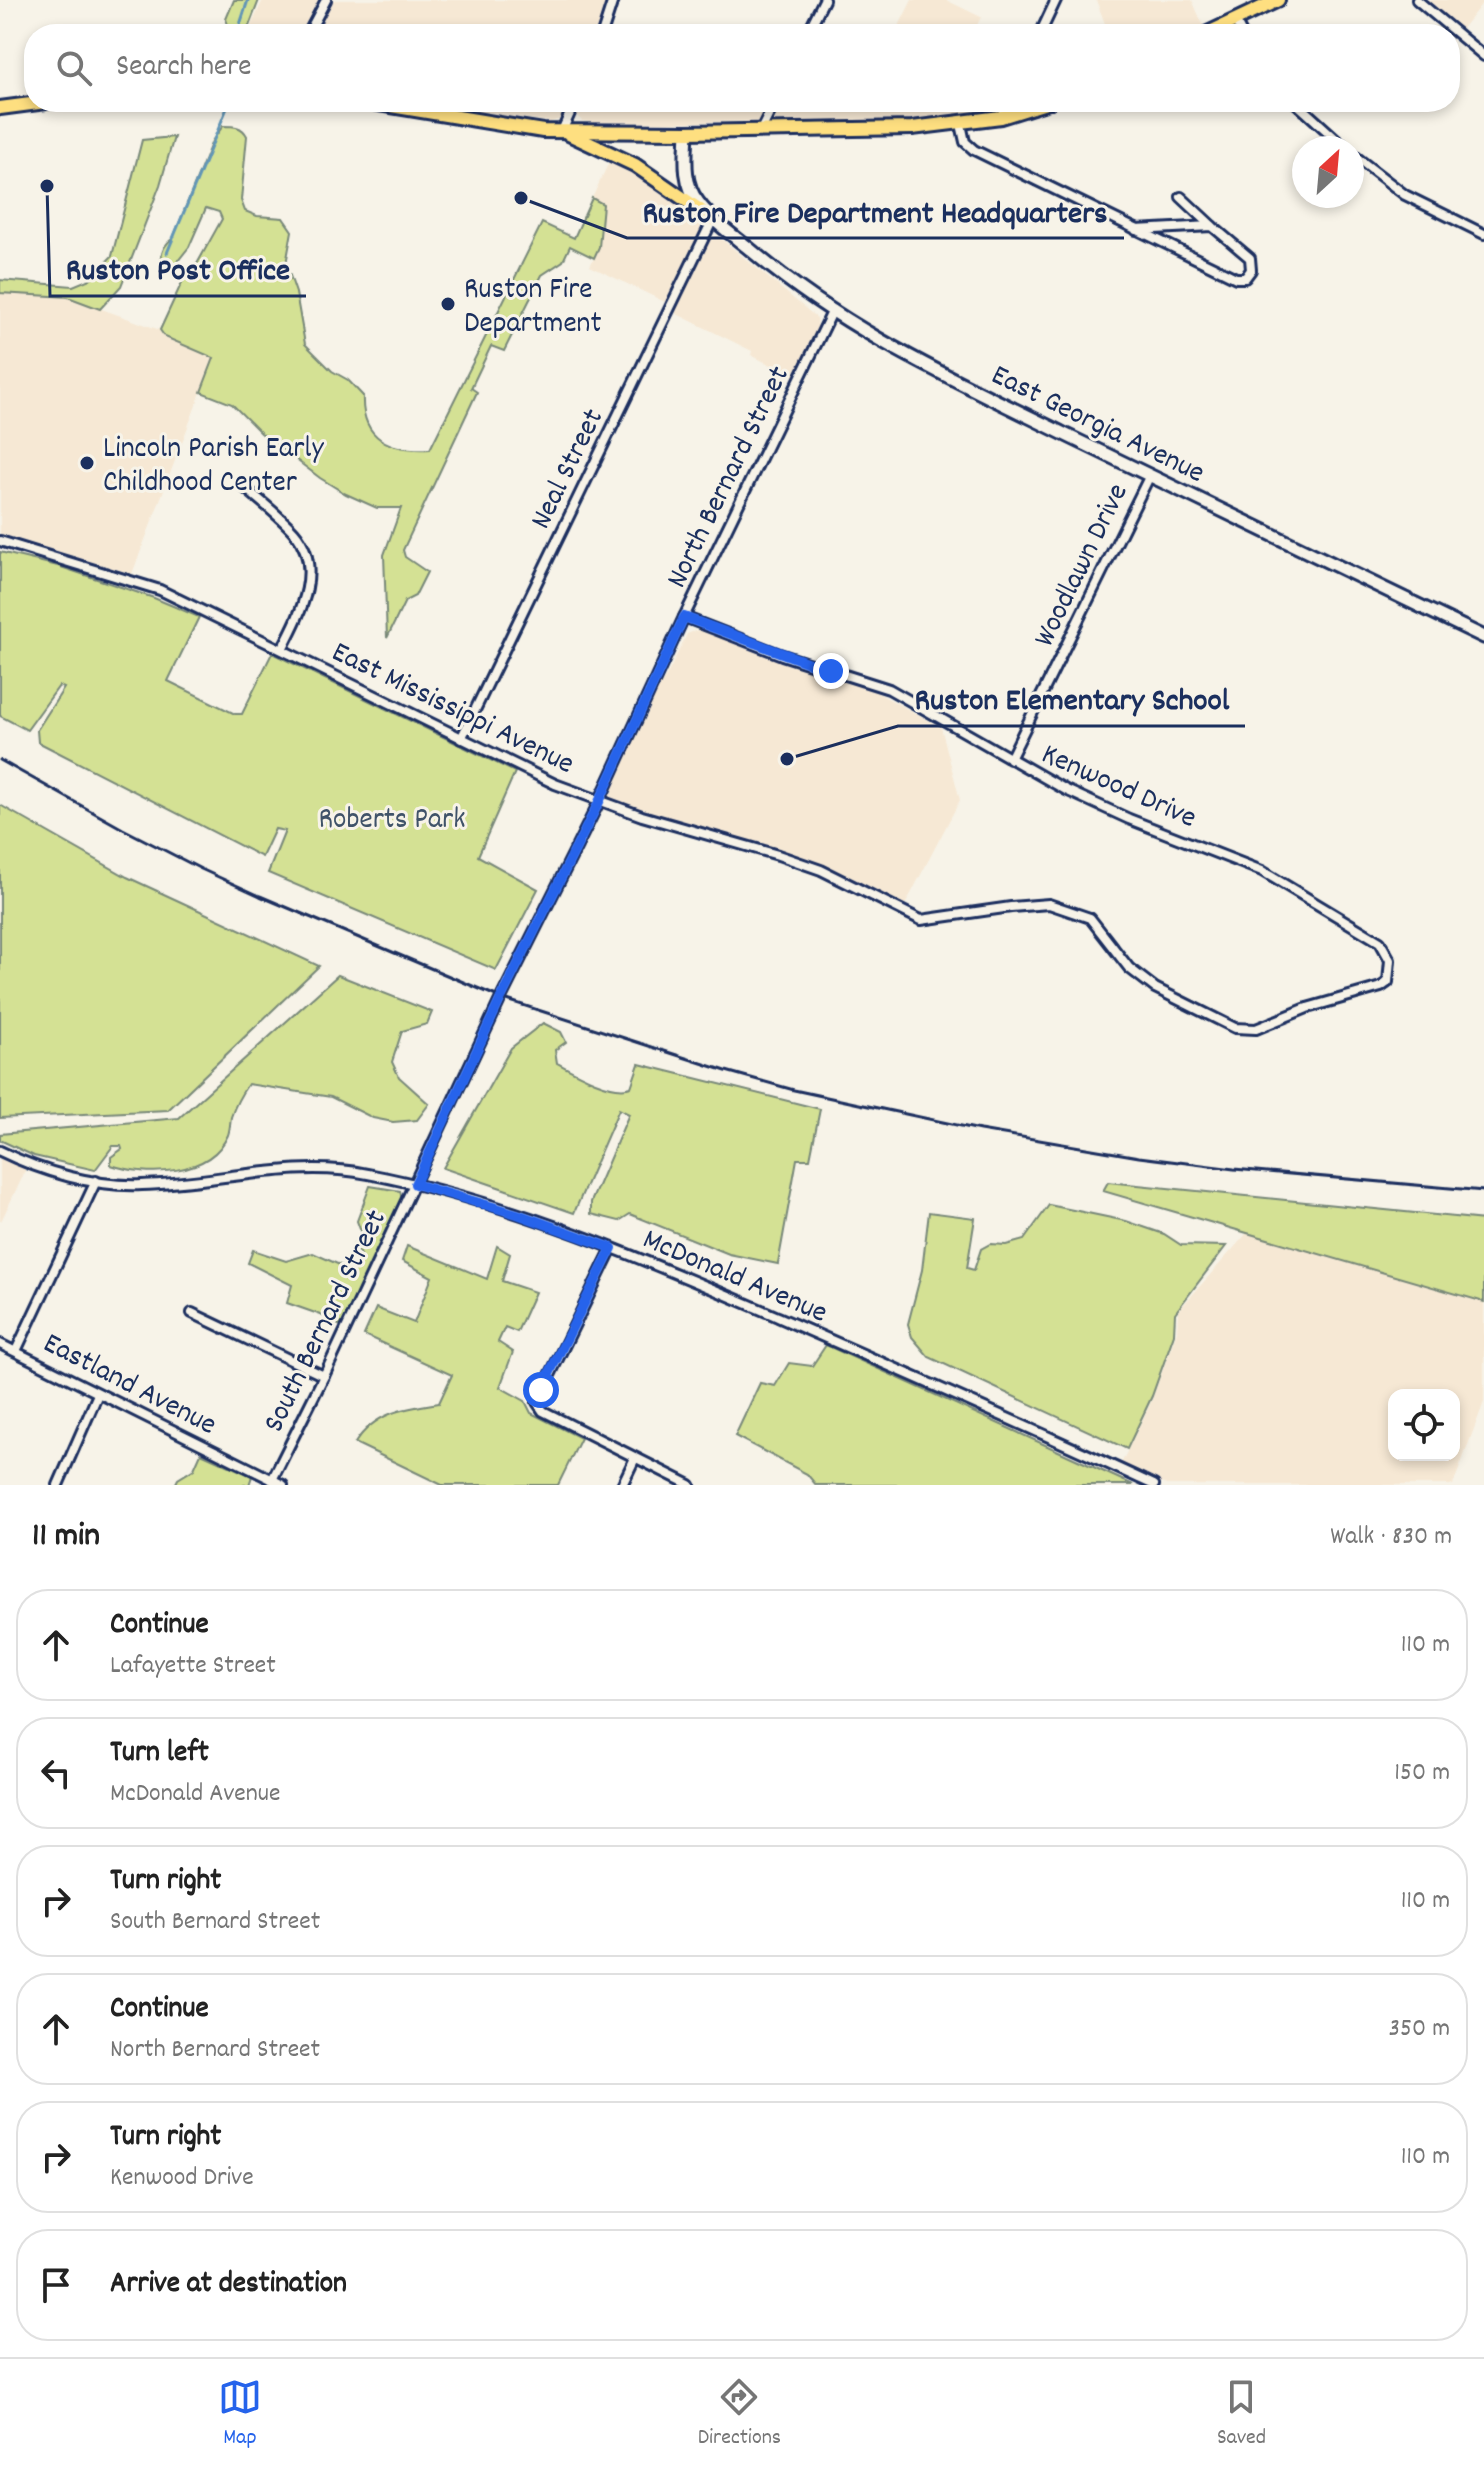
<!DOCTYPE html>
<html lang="en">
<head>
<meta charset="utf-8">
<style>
  :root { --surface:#fff; --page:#f6f6f6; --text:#222; --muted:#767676; --line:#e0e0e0; --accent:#2563eb }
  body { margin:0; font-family:Dekko,sans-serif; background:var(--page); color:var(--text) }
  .controls { position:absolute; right:24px; bottom:24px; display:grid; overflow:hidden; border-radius:16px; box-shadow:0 4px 12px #0003 }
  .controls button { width:72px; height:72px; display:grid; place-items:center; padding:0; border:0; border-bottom:2px solid var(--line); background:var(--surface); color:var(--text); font:40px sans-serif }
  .compass { position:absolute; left:1292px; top:136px; width:72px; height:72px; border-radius:50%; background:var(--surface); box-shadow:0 4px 12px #0003; rotate:26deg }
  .stop { position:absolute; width:24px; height:24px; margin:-18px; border:6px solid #2563eb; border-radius:50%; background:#fff }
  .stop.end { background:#2563eb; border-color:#fff; box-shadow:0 2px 8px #0008 }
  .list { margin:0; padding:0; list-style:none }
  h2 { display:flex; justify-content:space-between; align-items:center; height:104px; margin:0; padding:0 32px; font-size:34px }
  h2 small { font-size:26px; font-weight:400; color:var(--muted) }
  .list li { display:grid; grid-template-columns:52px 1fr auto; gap:24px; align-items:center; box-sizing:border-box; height:112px; margin:0 16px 16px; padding:0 16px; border:2px solid var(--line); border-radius:32px }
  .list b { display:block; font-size:30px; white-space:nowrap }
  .list p { margin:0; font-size:26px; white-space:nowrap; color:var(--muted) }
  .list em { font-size:26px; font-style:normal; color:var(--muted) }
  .icon { flex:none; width:44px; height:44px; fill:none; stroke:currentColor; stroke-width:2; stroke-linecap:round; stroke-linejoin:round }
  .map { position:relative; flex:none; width:1484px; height:1485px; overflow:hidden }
  .search { position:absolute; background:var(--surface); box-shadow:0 4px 12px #0003; left:24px; right:24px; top:24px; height:88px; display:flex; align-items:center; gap:20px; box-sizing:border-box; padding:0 28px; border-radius:32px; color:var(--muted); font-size:30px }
  .sheet { height:872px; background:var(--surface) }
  nav { display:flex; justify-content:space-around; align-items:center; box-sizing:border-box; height:112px; border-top:2px solid var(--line); background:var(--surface); font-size:22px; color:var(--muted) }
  nav a { display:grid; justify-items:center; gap:4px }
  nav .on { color:var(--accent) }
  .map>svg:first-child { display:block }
  .built { fill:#f6e8d4; fill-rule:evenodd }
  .green { fill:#d4e194; stroke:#788879; stroke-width:2 }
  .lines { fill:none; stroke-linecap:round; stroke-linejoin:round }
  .stream { stroke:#6296b7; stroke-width:3 }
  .street-casing { stroke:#1b2f5e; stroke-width:14 }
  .secondary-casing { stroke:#1b2f5e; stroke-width:17 }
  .primary-casing { stroke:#1b2f5e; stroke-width:18 }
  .street { stroke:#f7f3e8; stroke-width:8 }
  .secondary { stroke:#f7f3e8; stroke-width:11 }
  .primary { stroke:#fedf80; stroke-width:12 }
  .rail { stroke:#1b2f5e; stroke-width:3 }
  .route { stroke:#2563eb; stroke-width:10 }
  .poi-dot { fill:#1b2f5e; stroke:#f7f3e8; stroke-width:3 }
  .labels { text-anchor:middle; stroke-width:6; stroke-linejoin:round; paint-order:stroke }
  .poi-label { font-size:30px; fill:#1b2f5e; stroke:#f7f3e8; text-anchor:start }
  .street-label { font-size:30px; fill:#1b2f5e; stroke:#f7f3e8 }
  .park-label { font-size:30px; fill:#405369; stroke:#f7f3e8 }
  .leader { fill:none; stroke:#1b2f5e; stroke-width:3 }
  .callout-dot { fill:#1b2f5e; stroke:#f7f3e8; stroke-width:3 }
  .callout-label { font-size:32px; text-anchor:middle; font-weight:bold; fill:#1b2f5e; stroke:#f7f3e8; stroke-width:6; stroke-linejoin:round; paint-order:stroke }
</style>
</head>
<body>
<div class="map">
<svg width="1484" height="1485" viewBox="0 0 1484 1485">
  <rect width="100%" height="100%" fill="#f7f3e8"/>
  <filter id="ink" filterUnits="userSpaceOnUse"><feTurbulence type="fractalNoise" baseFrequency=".0125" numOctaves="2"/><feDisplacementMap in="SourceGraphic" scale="16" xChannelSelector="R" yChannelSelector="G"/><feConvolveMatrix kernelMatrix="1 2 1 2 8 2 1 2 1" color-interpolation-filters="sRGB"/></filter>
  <g filter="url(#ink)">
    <g class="built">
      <path d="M 263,0 L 320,0 L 301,34 L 247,34 Z"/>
      <path d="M 332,0 L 602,0 L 609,1 L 598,34 L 315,34 Z"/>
      <path d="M 912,0 L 946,0 L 981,17 L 973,34 L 895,34 Z"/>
      <path d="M 1096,0 L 1192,0 L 1203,25 L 1184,34 L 1109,34 Z"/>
      <path d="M 1426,0 L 1484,0 L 1484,1 L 1461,30 Z"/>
      <path d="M 412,102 L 568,102 L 561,119 L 550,122 Z"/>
      <path d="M 580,102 L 779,104 L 1001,102 L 987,109 L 933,118 L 853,121 L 591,123 L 582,121 L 577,116 Z"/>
      <path d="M 611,158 L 630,167 L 674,196 L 701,220 L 700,233 L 667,303 L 590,266 L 599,247 L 603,204 L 592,198 Z"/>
      <path d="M 718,236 L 817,318 L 818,329 L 795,377 L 751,355 L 752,351 L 673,312 L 707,243 L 711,238 Z"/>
      <path d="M 0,293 L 68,297 L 160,330 L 165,337 L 214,358 L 132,574 L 0,534 Z"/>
      <path d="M 698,630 L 706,631 L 876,692 L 941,727 L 960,800 L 904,907 L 854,880 L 779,851 L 674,823 L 609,800 L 608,795 L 653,696 L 667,675 L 687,634 Z"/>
      <path d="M 0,1158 L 26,1170 L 1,1221 L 0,1220 Z"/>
      <path d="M 1247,1233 L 1484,1302 L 1484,1402 L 1453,1485 L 1166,1485 L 1121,1464 L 1151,1402 L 1177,1331 L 1178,1311 ZM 1394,1395 L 1454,1395 L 1454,1455 L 1394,1455 Z"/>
    </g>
    <g class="green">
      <path d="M 234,0 L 259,0 L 246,34 L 231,34 L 226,19 Z"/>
      <path d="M 223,126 C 234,126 242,126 247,136 L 241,200 L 245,211 L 257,216 L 283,218 L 292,231 L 286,264 L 296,293 L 305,344 L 332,371 L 348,380 L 363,396 C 361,440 391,451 430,449 L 542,223 L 574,238 L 592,198 L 603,204 L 599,247 L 594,258 L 570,246 L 563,261 L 542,275 L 504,351 L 491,346 L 471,388 L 477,392 L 403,550 L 405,557 L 427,572 L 415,596 L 405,601 L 387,638 L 384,555 L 401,508 L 377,508 L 346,494 L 320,478 L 261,433 L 232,404 L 201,392 L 214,358 L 165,337 L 160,330 L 183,280 L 197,264 L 222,219 L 219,212 L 206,208 L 189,247 L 173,267 L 163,269 C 159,256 162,246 173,238 L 212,141 Z"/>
      <path d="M 174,137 L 160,185 L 121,286 L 100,309 L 68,297 L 0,293 L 0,280 L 73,286 L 90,279 L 112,256 L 142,140 Z"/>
      <path d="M 0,552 L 58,566 L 154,598 L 199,617 L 168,681 L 235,714 L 242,714 L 272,653 L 515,772 L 478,856 L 538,889 L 496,970 L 268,873 L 285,831 L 275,829 L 262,857 L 38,742 L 37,730 L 64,688 L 59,686 L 27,730 L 0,716 Z"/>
      <path d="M 0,805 L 127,877 L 319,966 L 168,1110 L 0,1118 Z"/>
      <path d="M 338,975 L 432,1012 L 427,1024 L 402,1031 L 392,1062 L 399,1077 L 429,1104 L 417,1120 L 393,1122 L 373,1118 L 331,1097 L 248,1084 C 241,1094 235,1105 231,1117 C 230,1123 230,1130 228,1135 C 210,1176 147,1177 111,1165 L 111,1157 L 122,1149 L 121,1146 L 113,1146 L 95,1170 L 34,1156 L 0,1140 L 0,1134 L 179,1118 Z"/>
      <path d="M 543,1023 L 561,1032 L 566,1042 L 555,1050 L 557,1063 C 575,1073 612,1094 631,1087 L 639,1064 L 820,1109 L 810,1159 L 797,1159 L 778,1264 L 729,1254 L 630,1214 L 619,1221 L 591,1214 L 591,1202 L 629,1114 L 619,1109 L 574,1213 L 443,1168 L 511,1048 Z"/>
      <path d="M 1108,1182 L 1484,1220 L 1484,1302 L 1103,1191 Z"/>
      <path d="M 370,1186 L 400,1191 L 402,1199 L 341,1326 L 321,1315 L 287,1303 L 292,1285 L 248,1263 L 253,1250 L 286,1261 L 313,1253 L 342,1266 L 357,1267 L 361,1255 L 353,1246 L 361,1232 L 357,1221 Z"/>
      <path d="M 1049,1205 L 1126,1221 L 1164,1234 L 1181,1245 L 1226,1246 L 1175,1313 L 1174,1334 L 1152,1396 L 1127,1449 L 929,1357 L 912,1337 L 908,1324 L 922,1270 L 929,1212 L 975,1218 L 967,1268 L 974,1270 L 981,1249 L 990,1244 L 1006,1245 L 1024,1240 Z"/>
      <path d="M 407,1246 L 487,1279 L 497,1246 L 510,1254 L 502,1281 L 535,1292 L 517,1332 L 505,1327 L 498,1342 L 513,1352 L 500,1387 L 525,1401 L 531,1413 L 581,1438 L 558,1485 L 442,1485 L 355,1443 C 375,1412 405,1408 439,1403 L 452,1375 L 364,1335 L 376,1308 L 414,1323 L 432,1277 L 402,1261 Z"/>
      <path d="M 826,1345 L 1133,1485 L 816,1485 L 807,1474 L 735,1436 L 760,1383 L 775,1386 L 789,1363 L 812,1366 Z"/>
      <path d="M 201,1453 L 252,1476 L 249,1485 L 175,1485 L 178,1479 L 194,1469 Z"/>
    </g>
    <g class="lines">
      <g class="stream">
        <path d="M 237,34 L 248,0"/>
        <path d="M 167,253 L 227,108 L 227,102"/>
      </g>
      <g class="street-casing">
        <g id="street">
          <path d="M 1417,0 L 1484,56"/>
          <path d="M 1235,20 L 1242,34"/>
          <path d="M 308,34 L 326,0"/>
          <path d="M 602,34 L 613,0"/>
          <path d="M 807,34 L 824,0"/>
          <path d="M 1040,34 L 1056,0"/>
          <path d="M 1295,102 L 1346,148"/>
          <path d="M 1001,117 L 1008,102"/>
          <path d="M 961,124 L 965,142 L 974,150 L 1236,278 L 1245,278 L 1251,270 L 1250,258 L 1212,226 L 1136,230"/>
          <path d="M 562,131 L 575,102"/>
          <path d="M 760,132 L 775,102"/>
          <path d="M 1352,154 L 1405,195 L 1484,234"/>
          <path d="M 1181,197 L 1212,226"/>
          <path d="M 243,486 C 260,501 279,515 294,532 C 325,568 300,614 282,649"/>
          <path d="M 0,541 L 160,590 L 555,784 L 642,816 L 778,855 L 821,870 L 921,920 L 1011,907 L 1049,904 L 1090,918 L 1129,968 L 1155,988 L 1235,1028 L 1256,1029 L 1307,1008 L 1381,987 L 1388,982 L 1390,960 L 1380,942 L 1262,871 L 1129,819 L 1066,790 L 889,689 L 782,655 L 684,617"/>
          <path d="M 461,739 L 713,219"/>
          <path d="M 1010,759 L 1150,475"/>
          <path d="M 0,1151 C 43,1172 94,1187 142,1185 C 218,1183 292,1159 368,1174 C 510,1201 646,1260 778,1317 C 904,1372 1030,1427 1154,1485"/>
          <path d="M 612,1248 L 537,1402 L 543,1411 L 690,1485"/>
          <path d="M 192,1313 L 324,1376"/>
          <path d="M 0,1344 L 283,1485"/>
          <path d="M 16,1351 L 96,1181"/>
          <path d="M 272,1480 L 324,1376 L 501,998 L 599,802 L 684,617 L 832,312"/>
          <path d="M 58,1485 L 98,1394"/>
          <path d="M 622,1485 L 635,1458"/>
        </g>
      </g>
      <g class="secondary-casing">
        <path id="secondary" d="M 687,132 C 686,156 682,182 698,202 C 712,221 734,236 752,251 C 849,333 951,378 1064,434 C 1204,502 1344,569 1484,637"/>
      </g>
      <g class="primary-casing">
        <g id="primary">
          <path d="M 1206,34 L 1278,0"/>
          <path d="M 367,102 L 543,131 L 687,132 L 912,128 L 1001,117 L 1049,102"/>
          <path d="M 0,108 L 46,102"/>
          <path d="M 569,134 L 635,165 L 713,219"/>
        </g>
      </g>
      <use href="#street" class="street"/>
      <use href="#secondary" class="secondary"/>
      <use href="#primary" class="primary"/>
      <path class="rail" d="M 0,760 L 123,829 L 201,869 L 260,896 L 501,998 L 726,1071 L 794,1090 L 980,1130 L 1139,1157 L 1234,1169 L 1484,1191"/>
    </g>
  </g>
  <g class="lines" filter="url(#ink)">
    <path class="route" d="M 541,1390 L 612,1248 L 517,1214 L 415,1184 L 501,998 L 599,802 L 684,617 L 831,671"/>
  </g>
  <g class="poi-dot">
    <circle cx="448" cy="304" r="8"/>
    <circle cx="87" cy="463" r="8"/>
  </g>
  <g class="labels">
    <g class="poi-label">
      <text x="464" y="297">Ruston Fire<tspan x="464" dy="34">Department</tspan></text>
      <text x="103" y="456">Lincoln Parish Early<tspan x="103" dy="34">Childhood Center</tspan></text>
    </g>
    <g class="street-label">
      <text transform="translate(1099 422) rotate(26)" y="10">East Georgia Avenue</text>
      <text transform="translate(565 468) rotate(-64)" y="10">Neal Street</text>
      <text transform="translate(726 476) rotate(-64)" y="10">North Bernard Street</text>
      <text transform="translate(1079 564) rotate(-64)" y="10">Woodlawn Drive</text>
      <text transform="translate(454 706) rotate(26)" y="10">East Mississippi Avenue</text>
      <text transform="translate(1120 784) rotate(24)" y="10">Kenwood Drive</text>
      <text transform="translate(736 1274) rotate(23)" y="10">McDonald Avenue</text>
      <text transform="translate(323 1320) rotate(-64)" y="10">South Bernard Street</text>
      <text transform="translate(131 1382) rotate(27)" y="10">Eastland Avenue</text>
    </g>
    <g class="park-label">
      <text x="392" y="827">Roberts Park</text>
    </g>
  </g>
  <path class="leader" d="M521 198L627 238H1124M47 186L50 296H306M787 759L898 726H1245"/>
  <g class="callout-dot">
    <circle cx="521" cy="198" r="8"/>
    <circle cx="47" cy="186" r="8"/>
    <circle cx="787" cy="759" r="8"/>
  </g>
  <g class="callout-label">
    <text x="875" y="222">Ruston Fire Department Headquarters</text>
    <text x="178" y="279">Ruston Post Office</text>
    <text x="1072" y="709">Ruston Elementary School</text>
  </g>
</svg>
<div class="controls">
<button><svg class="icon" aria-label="locate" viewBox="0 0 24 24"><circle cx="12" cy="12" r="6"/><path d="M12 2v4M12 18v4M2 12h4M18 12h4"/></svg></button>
</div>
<svg class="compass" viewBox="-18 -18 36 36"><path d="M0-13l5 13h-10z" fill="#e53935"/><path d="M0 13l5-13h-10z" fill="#767676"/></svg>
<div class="stop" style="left:541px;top:1390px"></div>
<div class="stop end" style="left:831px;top:671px"></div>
<div class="search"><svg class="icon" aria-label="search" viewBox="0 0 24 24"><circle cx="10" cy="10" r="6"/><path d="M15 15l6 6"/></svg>Search here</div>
</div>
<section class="sheet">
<h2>11 min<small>Walk · 830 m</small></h2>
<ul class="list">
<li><svg class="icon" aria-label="ahead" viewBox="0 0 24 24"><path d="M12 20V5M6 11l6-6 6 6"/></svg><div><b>Continue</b><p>Lafayette Street</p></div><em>110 m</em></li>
<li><svg class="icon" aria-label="left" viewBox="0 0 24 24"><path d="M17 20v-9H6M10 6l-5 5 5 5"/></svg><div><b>Turn left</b><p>McDonald Avenue</p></div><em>150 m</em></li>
<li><svg class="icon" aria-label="right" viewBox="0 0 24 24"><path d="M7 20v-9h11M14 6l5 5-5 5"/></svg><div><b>Turn right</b><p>South Bernard Street</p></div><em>110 m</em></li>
<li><svg class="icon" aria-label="ahead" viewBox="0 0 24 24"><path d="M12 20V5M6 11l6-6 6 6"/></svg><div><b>Continue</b><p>North Bernard Street</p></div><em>350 m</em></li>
<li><svg class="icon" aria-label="right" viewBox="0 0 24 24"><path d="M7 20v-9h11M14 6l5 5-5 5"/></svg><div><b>Turn right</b><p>Kenwood Drive</p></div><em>110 m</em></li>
<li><svg class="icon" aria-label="arrive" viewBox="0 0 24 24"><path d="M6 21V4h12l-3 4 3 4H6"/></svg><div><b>Arrive at destination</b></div></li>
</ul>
</section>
<nav>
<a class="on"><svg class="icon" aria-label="map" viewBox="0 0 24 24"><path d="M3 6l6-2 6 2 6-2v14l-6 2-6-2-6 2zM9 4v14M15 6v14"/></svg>Map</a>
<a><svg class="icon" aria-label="directions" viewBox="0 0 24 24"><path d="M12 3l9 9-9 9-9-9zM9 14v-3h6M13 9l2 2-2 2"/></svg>Directions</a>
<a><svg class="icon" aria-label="saved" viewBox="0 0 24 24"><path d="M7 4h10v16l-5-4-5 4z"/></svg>Saved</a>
</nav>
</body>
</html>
